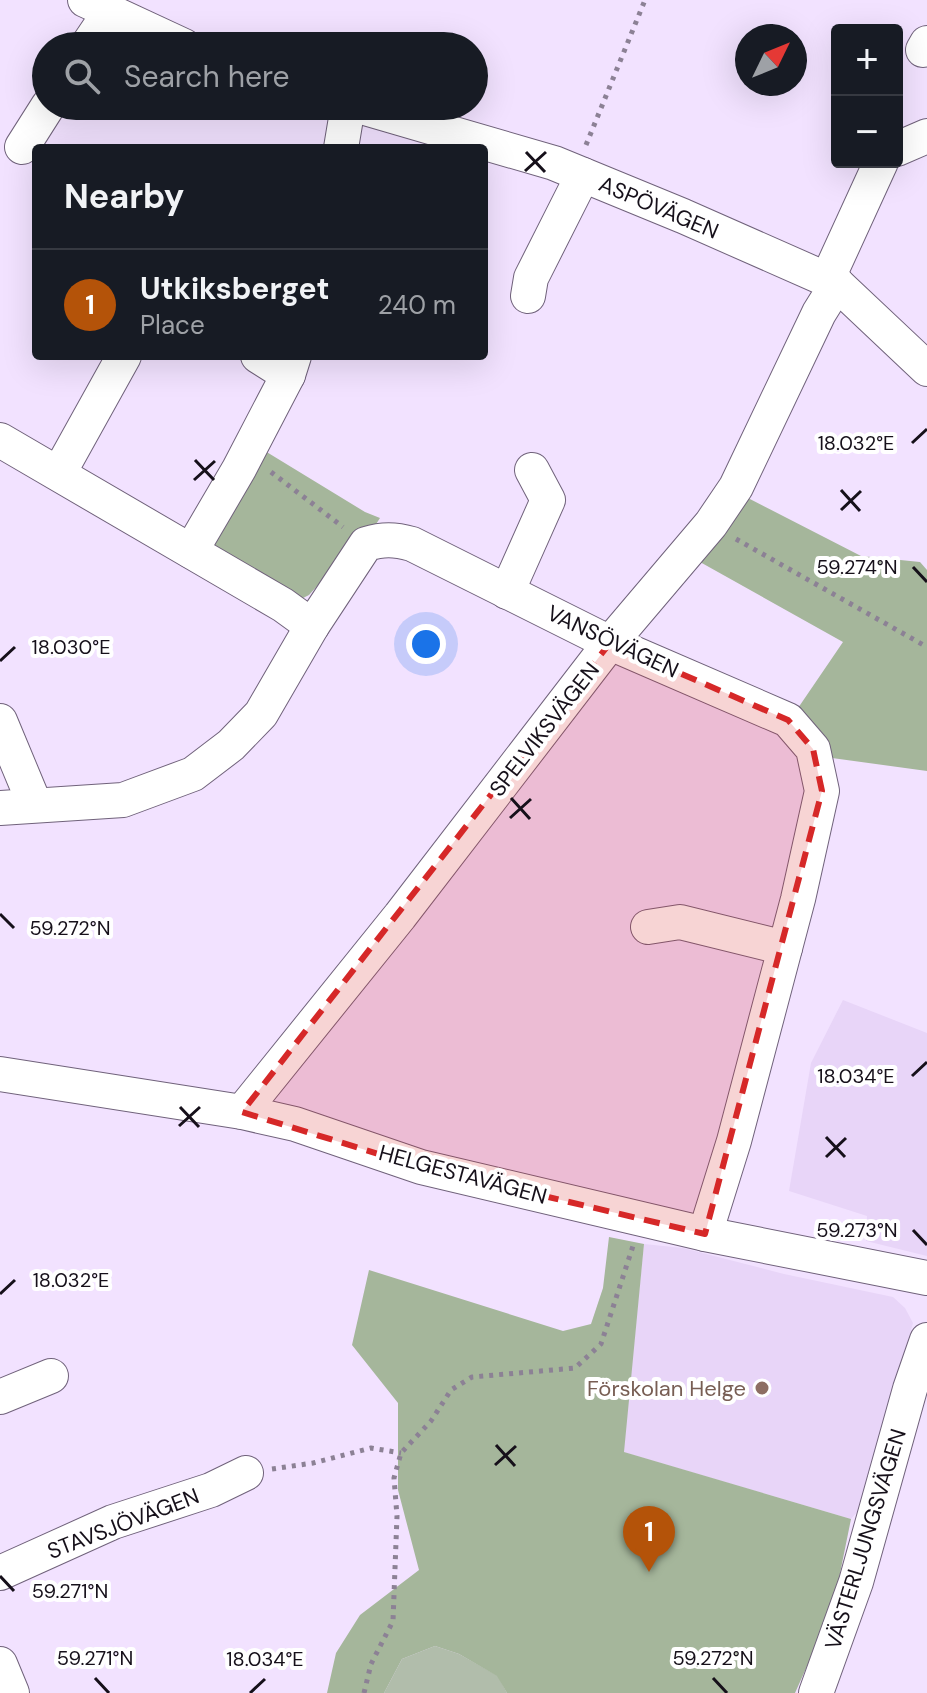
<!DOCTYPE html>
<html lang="en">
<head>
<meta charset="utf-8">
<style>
  :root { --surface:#171b24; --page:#20242c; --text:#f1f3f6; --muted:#9ea1a6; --line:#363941; --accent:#b45309 }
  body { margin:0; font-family:"DM Sans",sans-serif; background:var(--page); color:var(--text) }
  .controls { position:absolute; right:24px; top:24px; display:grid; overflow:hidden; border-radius:8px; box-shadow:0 8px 32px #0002 }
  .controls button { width:72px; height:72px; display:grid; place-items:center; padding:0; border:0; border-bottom:2px solid var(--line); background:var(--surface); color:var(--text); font:40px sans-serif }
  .compass { position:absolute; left:735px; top:24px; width:72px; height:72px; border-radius:50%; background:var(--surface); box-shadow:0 8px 32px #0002; rotate:47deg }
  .you { position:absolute; left:426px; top:644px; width:28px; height:28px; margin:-20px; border:6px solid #fff; border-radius:50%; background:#1a73e8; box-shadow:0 0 0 12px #1a73e833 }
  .badge { display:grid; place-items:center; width:52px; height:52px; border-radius:50%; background:var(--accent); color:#fff; font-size:26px; font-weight:700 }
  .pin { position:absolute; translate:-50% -66px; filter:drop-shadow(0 2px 4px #0008) }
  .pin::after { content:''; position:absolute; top:42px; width:28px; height:24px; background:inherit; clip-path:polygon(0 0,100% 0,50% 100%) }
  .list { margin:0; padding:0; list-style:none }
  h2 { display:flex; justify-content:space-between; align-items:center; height:104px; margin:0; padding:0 32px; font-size:34px }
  h2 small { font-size:26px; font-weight:400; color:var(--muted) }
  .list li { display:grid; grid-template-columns:52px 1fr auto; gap:24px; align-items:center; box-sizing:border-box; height:112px; padding:0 32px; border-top:2px solid var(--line) }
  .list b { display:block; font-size:30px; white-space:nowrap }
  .list p { margin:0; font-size:26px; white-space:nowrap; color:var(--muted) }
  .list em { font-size:26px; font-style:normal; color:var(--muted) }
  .icon { flex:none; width:44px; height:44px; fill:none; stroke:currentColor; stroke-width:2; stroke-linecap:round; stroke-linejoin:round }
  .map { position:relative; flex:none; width:927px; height:1693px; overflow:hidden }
  .search { position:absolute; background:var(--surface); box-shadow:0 8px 32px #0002; left:32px; top:32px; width:456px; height:88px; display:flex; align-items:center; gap:20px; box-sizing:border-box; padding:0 28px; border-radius:44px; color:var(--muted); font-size:30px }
  .panel { position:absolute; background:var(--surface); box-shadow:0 8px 32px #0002; left:32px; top:144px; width:456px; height:216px; border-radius:8px }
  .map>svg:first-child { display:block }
  .built { fill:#e8d5f8 }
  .green { fill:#b1bdab }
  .forest { fill:#a5b69b }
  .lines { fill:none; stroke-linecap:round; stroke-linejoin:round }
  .minor-casing { stroke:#70627b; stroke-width:36 }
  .path { stroke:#8c8195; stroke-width:5; stroke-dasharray:4 6; stroke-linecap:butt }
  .minor { stroke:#fff; stroke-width:34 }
  .marked { fill:#d62828; fill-opacity:0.2; stroke:#d62828; stroke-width:6; stroke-dasharray:16 10; stroke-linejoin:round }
  .ticks { fill:none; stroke:#16101a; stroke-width:3 }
  .education-dot { fill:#8d6e63; stroke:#fff; stroke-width:3 }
  .labels { text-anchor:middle; stroke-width:8; stroke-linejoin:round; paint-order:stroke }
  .street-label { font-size:22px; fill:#16101a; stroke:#fff }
  .education-label { font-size:22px; fill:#785e54; stroke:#fff; text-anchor:end }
  .ticks-label { font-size:20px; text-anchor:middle; fill:#16101a; stroke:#fff; stroke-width:8; stroke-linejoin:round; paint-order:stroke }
</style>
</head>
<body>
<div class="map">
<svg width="927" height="1693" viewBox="0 0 927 1693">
  <rect width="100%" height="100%" fill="#f2e2ff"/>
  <g class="built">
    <path d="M 843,1000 L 927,1033 L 927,1256 L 866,1241 L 867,1216 L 789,1191 L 811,1063 Z"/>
    <path d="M 644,1244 L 683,1248 L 784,1274 L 893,1297 L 905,1308 L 913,1323 L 859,1510 L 851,1519 L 623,1452 Z"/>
  </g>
  <path class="green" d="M 435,1646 L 459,1654 L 498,1676 L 507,1693 L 384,1693 L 402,1659 Z"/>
  <g class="forest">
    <path d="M 265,451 L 365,512 L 380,518 L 371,532 L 347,553 L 309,595 L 297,601 L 218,555 L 213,537 Z"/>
    <path d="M 746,497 L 861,556 L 920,562 L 927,570 L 927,771 L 832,758 L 796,711 L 843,642 L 700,562 Z"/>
    <path d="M 609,1237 L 644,1244 L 624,1452 L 851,1519 L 833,1608 L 795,1693 L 507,1693 L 497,1676 L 459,1654 L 435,1646 L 402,1659 L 384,1693 L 327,1693 L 336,1653 L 360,1615 L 419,1570 L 398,1490 L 398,1403 L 352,1345 L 369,1270 L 563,1331 L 591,1324 L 603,1288 Z"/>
  </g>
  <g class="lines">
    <g class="minor-casing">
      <g id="minor">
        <path d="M 85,0 L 184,46"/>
        <path d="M 87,46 L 110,12"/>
        <path d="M 923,50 L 927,43"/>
        <path d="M 358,106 L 554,163 L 683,216 L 837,284 L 927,369"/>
        <path d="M 22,147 L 48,106"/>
        <path d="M 341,148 L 348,106"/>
        <path d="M 897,149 L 927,136"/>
        <path d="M 827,280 L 881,162"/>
        <path d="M 528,296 L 531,278 L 583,175"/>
        <path d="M 258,356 L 288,375"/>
        <path d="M 0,440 L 283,605 L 312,626 L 366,544 C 383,539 394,539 412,544 L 610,643 L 788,720 L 813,749 L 822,791 L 798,899 L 734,1141 L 705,1234"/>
        <path d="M 59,473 L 124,356"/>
        <path d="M 191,551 L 239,469 L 288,375 L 294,356"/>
        <path d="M 507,592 L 548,500 L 532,470"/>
        <path d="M 0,721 L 35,805"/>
        <path d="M 0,808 L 123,800 L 193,774 L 231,745 L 261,714 L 312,626"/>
        <path d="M 648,927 L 680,922 L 785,948"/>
        <path d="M 0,1074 L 242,1112 L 295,1124 L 421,1167 L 705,1234 L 927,1278"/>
        <path d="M 242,1112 L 400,916 L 610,643 L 711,524 L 736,487 L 819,313 L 837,284"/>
        <path d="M 0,1397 L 51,1376"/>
        <path d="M 0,1573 L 113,1522 L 211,1490 L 246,1473"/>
        <path d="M 0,1664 L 12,1693"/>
        <path d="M 816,1693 L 856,1582 L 910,1389 L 927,1340"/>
      </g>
    </g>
    <g class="path">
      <path d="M 586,145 L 645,0"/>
      <path d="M 271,472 L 343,527"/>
      <path d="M 736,539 L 927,647"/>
      <path d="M 272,1469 L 313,1463 L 371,1448 L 401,1453"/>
      <path d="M 364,1693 L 371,1664 L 393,1621 L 397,1516 L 394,1478 L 401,1453 L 431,1421 L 451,1390 L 472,1377 L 575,1368 L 601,1344 L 633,1246"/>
    </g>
    <use href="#minor" class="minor"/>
  </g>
  <path class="marked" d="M 610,643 L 788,720 L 813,749 L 822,791 L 705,1234 L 421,1167 L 242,1112 Z"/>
  <path class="ticks" d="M 526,152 L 545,172M 525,171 L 546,152M 912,443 L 927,429M 195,460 L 214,480M 194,480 L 215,461M 841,490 L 860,511M 841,510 L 861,491M 913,567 L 927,582M 0,661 L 15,647M 511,798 L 530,819M 510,818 L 531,799M 0,914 L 14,928M 912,1076 L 927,1062M 180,1107 L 199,1127M 179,1126 L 200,1107M 826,1137 L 845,1157M 826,1157 L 846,1138M 913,1230 L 927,1245M 0,1294 L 15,1280M 496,1445 L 515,1466M 495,1465 L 516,1446M 0,1576 L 14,1591M 95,1678 L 109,1693M 713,1678 L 727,1693M 250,1693 L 265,1679"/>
  <circle class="education-dot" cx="762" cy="1388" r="8"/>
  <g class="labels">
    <g class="street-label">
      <text transform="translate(659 207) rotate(23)" y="8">ASPÖVÄGEN</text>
      <text transform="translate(613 641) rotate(25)" y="8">VANSÖVÄGEN</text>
      <text transform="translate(544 729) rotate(-52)" y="8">SPELVIKSVÄGEN</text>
      <text transform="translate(463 1174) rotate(15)" y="8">HELGESTAVÄGEN</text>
      <text transform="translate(123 1523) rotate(-21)" y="8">STAVSJÖVÄGEN</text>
      <text transform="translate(865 1539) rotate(-73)" y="8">VÄSTERLJUNGSVÄGEN</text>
    </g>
    <g class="education-label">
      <text x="746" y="1396">Förskolan Helge</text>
    </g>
  </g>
  <g class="ticks-label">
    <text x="856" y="450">18.032°E</text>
    <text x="857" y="574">59.274°N</text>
    <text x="71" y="654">18.030°E</text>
    <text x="70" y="935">59.272°N</text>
    <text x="856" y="1083">18.034°E</text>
    <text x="857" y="1237">59.273°N</text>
    <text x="71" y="1287">18.032°E</text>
    <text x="70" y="1598">59.271°N</text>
    <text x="95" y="1665">59.271°N</text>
    <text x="713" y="1665">59.272°N</text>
    <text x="265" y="1666">18.034°E</text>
  </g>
</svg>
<div class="controls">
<button>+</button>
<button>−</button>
</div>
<svg class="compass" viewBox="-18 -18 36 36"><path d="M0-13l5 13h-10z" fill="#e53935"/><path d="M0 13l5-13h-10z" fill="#9ea1a6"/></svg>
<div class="you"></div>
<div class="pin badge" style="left:649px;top:1572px">1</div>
<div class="search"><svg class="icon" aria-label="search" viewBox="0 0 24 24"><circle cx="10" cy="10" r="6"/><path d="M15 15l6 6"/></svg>Search here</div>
<section class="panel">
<h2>Nearby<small></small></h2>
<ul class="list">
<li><span class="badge">1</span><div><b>Utkiksberget</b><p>Place</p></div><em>240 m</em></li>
</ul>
</section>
</div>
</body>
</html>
